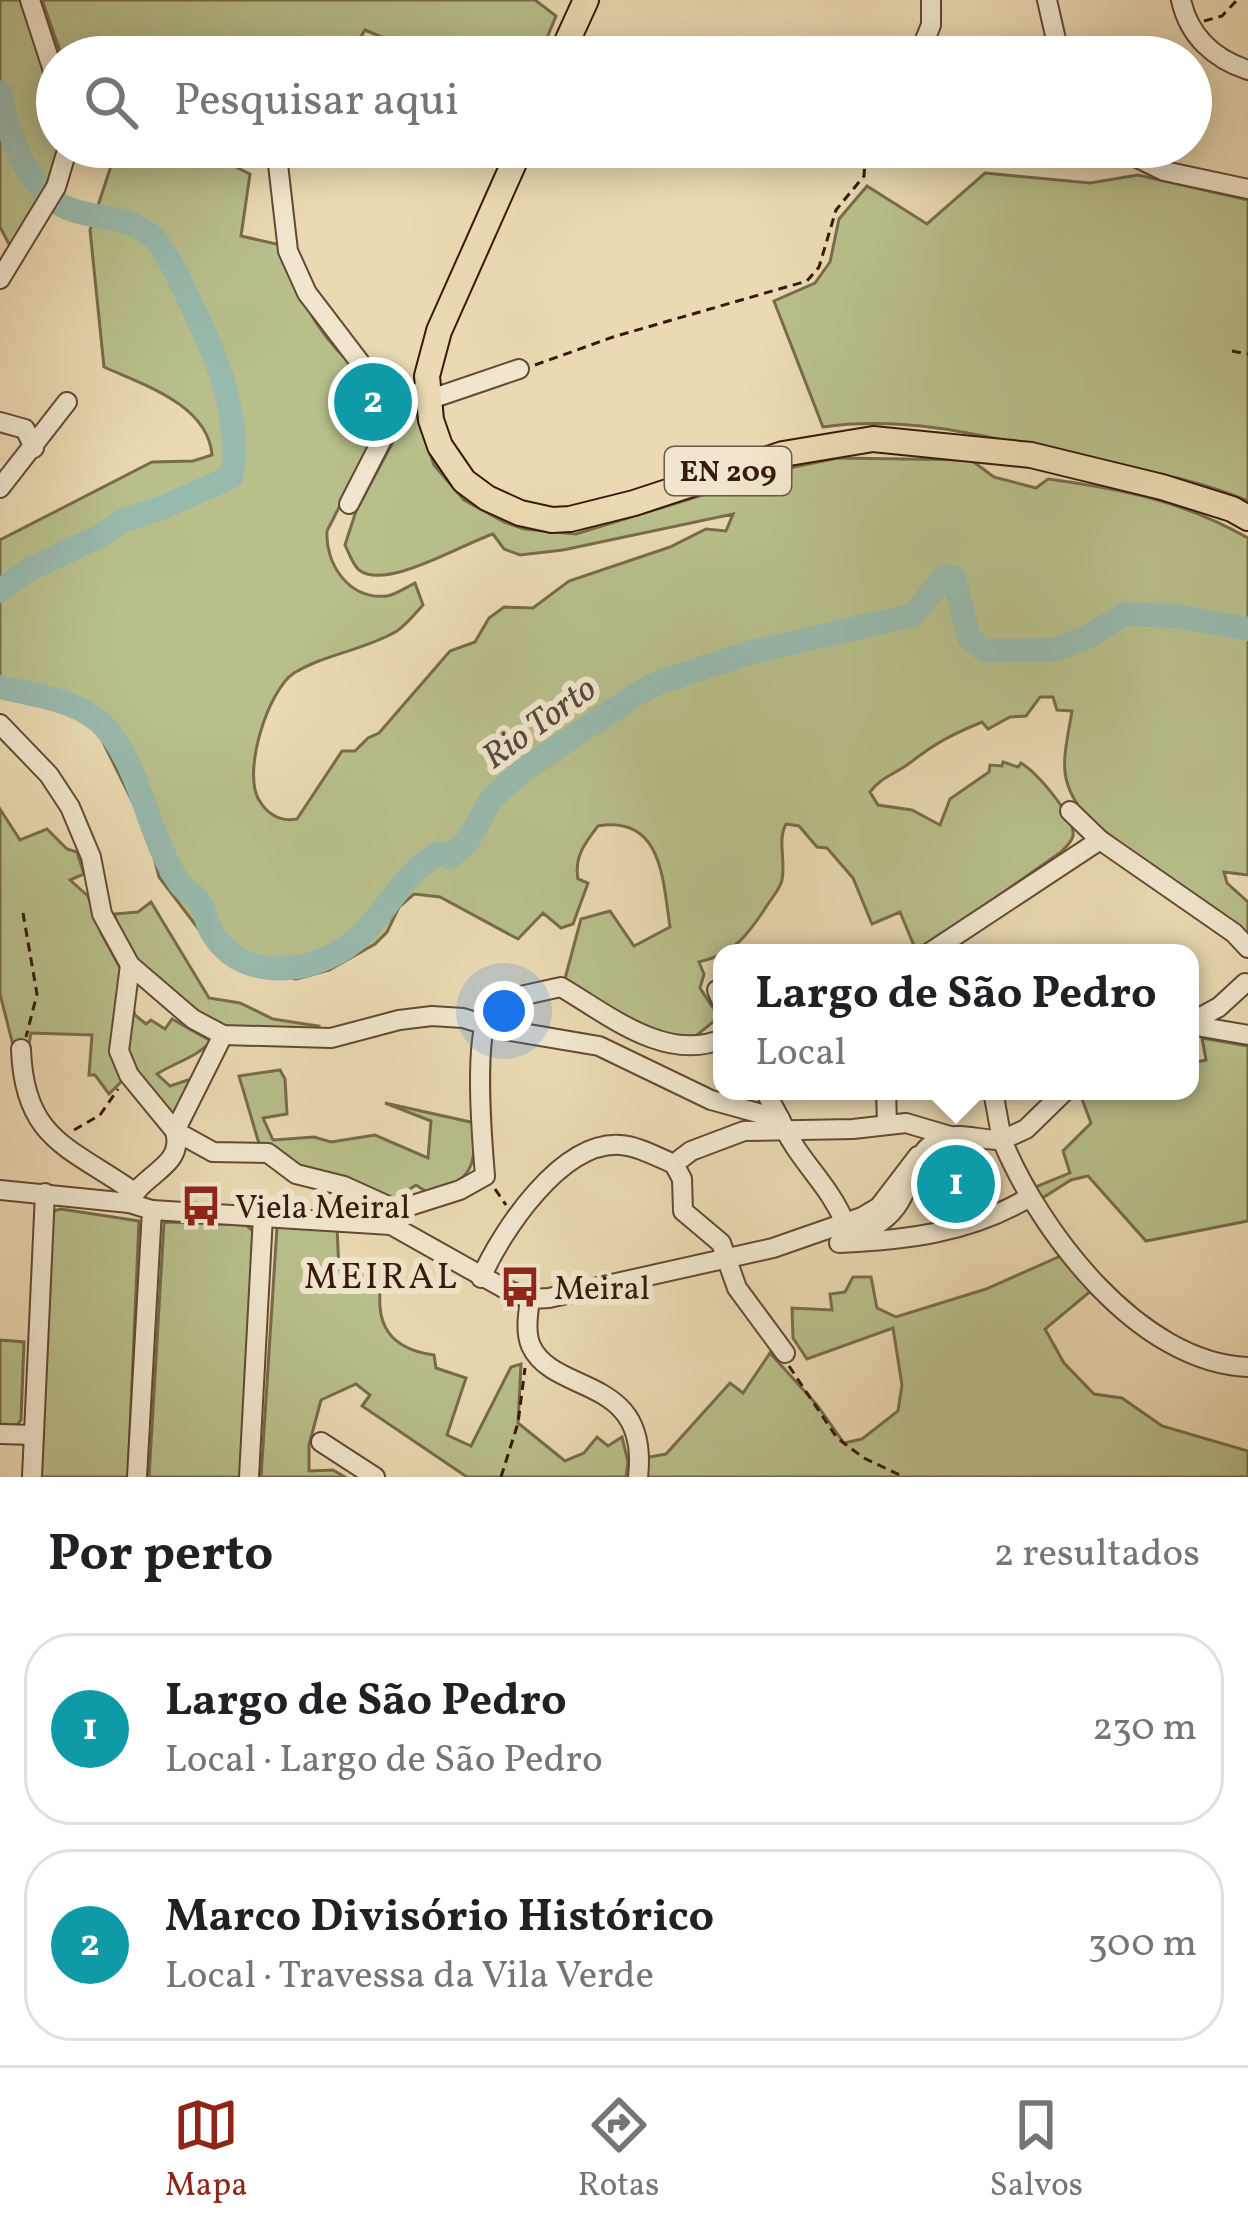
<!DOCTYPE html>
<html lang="pt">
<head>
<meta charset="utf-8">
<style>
  :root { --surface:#fff; --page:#f2f2f2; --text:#202124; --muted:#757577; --line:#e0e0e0; --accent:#8f2418 }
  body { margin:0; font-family:Vollkorn,serif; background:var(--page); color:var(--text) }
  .you { position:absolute; left:504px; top:1011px; width:42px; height:42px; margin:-30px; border:9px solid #fff; border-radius:50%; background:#1a73e8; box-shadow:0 0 0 18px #1a73e833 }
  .badge { display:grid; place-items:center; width:78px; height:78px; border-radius:50%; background:var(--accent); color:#fff; font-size:39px; font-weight:700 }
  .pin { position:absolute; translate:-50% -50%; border:6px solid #fff; box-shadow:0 3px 12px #0006 }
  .popup { position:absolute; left:713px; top:944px; width:486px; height:156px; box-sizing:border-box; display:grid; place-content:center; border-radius:24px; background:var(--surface); filter:drop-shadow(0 3px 9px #0005); font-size:39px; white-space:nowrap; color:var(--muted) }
  .popup b { font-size:45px; color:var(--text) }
  .popup::after { content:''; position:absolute; left:50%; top:100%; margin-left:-24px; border:24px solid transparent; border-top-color:var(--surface) }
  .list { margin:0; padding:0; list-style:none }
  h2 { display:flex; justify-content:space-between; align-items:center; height:156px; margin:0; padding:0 48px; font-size:51px }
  h2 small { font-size:39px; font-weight:400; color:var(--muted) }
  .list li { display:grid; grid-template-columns:78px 1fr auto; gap:36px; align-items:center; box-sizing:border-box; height:192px; margin:0 24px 24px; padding:0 24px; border:3px solid var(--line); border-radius:48px }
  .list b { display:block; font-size:45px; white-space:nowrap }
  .list p { margin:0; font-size:39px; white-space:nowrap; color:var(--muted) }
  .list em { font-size:39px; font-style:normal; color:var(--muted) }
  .icon { flex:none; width:66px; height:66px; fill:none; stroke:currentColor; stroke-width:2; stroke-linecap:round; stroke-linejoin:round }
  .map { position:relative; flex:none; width:1248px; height:1477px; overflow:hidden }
  .search { position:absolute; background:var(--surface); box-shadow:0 6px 30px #0003; left:36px; right:36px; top:36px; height:132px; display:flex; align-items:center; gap:30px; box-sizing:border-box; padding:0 42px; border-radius:66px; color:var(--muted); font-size:45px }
  .sheet { height:588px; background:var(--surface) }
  nav { display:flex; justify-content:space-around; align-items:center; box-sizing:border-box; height:168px; border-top:3px solid var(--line); background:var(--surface); font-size:33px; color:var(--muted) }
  nav a { display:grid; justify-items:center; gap:6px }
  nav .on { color:var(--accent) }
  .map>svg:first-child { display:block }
  .green { fill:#b8bf8b; stroke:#786c4a; stroke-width:3 }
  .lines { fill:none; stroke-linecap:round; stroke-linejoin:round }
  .river { stroke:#98baad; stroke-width:24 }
  .minor-casing { stroke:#644a34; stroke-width:22 }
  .major-casing { stroke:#371a0a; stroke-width:28 }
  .path { stroke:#371a0a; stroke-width:3; stroke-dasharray:9 6; stroke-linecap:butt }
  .minor { stroke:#f1e6cd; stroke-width:18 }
  .major { stroke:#ead9b2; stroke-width:24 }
  .labels { text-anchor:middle; stroke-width:12; stroke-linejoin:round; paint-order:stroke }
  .shield { fill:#f1e6cd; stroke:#6f5744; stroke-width:3 }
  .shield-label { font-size:30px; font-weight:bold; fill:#371a0a }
  .poi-label { font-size:33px; fill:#371a0a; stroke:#f1e6cd; text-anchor:start }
  .water-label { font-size:36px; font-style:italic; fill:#544a3b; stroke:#f1e6cd }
  .neighbourhood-label { font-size:36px; letter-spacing:3px; fill:#371a0a; stroke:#f1e6cd }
</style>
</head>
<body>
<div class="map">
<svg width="1248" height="1477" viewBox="0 0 1248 1477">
  <rect width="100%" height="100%" fill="#ead9b2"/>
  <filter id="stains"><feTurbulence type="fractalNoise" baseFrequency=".00167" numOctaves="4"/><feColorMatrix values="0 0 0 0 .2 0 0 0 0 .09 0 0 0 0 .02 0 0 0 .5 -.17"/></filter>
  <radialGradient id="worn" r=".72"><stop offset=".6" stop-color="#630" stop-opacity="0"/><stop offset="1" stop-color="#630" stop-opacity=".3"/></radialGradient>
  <g class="green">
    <path d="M 0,0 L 20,0 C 36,48 62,105 58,155 C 56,182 25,224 11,248 L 0,227 Z"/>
    <path d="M 42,0 L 535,0 L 556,16 L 539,57 L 429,57 L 365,30 L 349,57 L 62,57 Z"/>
    <path d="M 110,147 L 221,147 L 218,149 L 228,163 L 250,174 L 241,236 L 281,245 C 293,287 316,331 348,361 C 362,374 382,383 397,393 L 327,531 C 325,564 349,600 387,596 C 395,595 407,587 415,583 L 423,605 C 415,614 407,624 397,631 C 365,650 325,654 294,673 C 268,690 242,772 259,800 C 268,815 280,822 297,819 L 342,751 L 355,751 L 368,738 L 379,733 L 450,651 L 475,642 L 489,618 L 504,607 L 533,608 L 569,581 L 670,547 L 706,529 L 726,531 L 733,514 L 563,550 L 520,555 L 504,549 L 493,534 C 462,544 386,591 359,570 C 353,565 349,553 345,545 L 356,511 L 410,410 L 416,413 L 434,465 L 464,500 L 504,522 L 524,529 L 576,534 L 794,467 L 838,458 L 971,460 L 994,477 L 1036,488 L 1048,479 C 1122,489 1183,501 1248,538 L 1248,875 L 1224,872 L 1227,883 L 1248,902 L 1248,938 L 1089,820 C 1055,780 1064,760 1072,711 L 1057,710 L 1053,697 L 1040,697 L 1026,716 L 1010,717 L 988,729 L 982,722 C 951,735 937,742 911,762 C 896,774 882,776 870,792 L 878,805 L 912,810 L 940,825 L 950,799 L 989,772 L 990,765 L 1002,766 L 1003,762 L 1018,767 L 1021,763 C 1037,773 1076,817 1073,836 C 1071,843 1066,847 1061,852 L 917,953 L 900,912 L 872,924 L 853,878 L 827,848 L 817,847 L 799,826 L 786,824 C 777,841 786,860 782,880 C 780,889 773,896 768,904 C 748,935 734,954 699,962 L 704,974 L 700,988 L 719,1017 L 691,1040 L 661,1035 L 563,986 L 581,919 L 610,911 L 634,946 L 670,927 C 663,882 663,815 598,826 C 585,843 574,857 578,879 L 588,883 L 573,924 L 561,928 L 543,913 L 518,939 L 440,897 L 414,894 L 399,907 L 387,932 L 375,944 L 329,970 L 296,979 L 248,973 L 223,961 L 159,877 L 148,833 L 101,738 L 88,721 L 67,709 L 0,694 L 0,540 L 152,462 L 193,461 L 212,455 C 208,405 144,385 104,367 L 90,230 L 110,169 Z"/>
    <path d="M 985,173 L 1090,183 L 1138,175 L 1248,200 L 1248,501 C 1191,477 1129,468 1069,455 C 988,436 906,415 823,427 L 774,301 L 815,283 L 830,262 L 839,219 L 867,186 L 927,224 Z"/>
    <path d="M 0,809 L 20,840 L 47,829 L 67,849 L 77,852 L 84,874 L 70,880 L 88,896 L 101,933 L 123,973 L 123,1080 L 109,1094 L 95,1075 L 89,1075 L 92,1035 L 31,1033 L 28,1050 L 14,1049 L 0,994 Z"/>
    <path d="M 151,902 L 209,998 L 240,1003 L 273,1019 L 318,1026 L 309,1034 L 224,1027 L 183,1006 L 127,949 L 114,914 L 138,912 Z"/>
    <path d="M 129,997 L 135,1015 L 146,1024 L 151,1020 L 165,1029 L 172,1019 L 211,1041 C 199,1056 174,1063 157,1074 L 170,1086 L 188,1080 L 192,1083 L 172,1123 L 125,1059 Z"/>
    <path d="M 1202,1038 L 1248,1046 L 1248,1221 L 1146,1241 L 1088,1176 L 1071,1180 L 1033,1204 L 1028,1190 L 1070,1173 L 1063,1151 L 1091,1123 L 1079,1091 L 1190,1091 L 1190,1063 L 1206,1060 Z"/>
    <path d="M 280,1070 L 285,1079 L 287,1114 L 263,1118 L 273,1140 L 314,1137 L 331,1142 L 375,1135 L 428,1158 L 431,1121 L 385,1103 L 475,1123 C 474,1169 475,1174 433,1196 L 416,1185 L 387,1204 L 301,1170 L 260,1147 L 239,1076 Z"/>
    <path d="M 61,1209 L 139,1221 L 128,1477 L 39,1477 L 53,1211 Z"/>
    <path d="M 164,1222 L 246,1225 L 253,1231 L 242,1477 L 149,1477 Z"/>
    <path d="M 337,1226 L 339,1272 L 385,1266 C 372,1314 381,1348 434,1355 L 436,1368 L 466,1378 L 447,1435 L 471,1446 L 511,1367 L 521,1364 L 518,1423 L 565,1461 L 584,1453 L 597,1437 L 608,1446 L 622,1437 L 628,1462 L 626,1477 L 467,1477 L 362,1406 L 370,1395 L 356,1384 L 321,1400 L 309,1445 L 309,1471 L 333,1470 L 345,1477 L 261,1477 L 277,1227 Z"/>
    <path d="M 1063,1255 L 1092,1290 L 1045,1329 L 1064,1363 L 1094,1394 L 1122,1398 L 1162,1426 L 1248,1451 L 1248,1477 L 645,1477 L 649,1457 L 666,1454 L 730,1383 L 743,1393 L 770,1353 L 817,1405 L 844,1443 L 862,1439 L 898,1411 L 902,1385 L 893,1328 L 807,1359 L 793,1338 L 792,1308 L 832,1310 L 830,1294 L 845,1292 L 853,1277 L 871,1277 L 877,1308 L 896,1317 L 986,1289 Z"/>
    <path d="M 0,1340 L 24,1342 L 21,1420 L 17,1425 L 0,1424 Z"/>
  </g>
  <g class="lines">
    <g class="river">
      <path d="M 0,92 C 6,130 28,192 67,208 C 97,221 122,212 153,237 C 170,251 214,353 222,377 C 231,407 238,447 231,477 L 164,507 L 124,520 L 100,536 L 28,570 L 0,591"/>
      <path d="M 0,687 C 36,696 84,700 108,731 C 143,775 148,835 178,881 C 183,890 191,893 198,900 C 205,908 206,923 212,933 C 240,977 294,975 335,954 C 382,930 394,878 439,853 L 450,857 L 467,842 L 492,798 L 522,771 L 637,694 L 660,682 L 752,652 L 913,615 L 945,576 L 954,578 L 969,638 L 985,651 L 1054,650 L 1084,639 L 1125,614 L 1176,616 L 1248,629"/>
    </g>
    <g class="minor-casing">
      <g id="minor">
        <path d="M 30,0 L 57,83"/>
        <path d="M 1047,0 L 1060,57"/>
        <path d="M 1181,0 C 1189,36 1214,59 1248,70"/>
        <path d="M 918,57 L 931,25 L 931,0"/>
        <path d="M 276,147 L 288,251 L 307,293 L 368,373 L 428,400 L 519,369"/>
        <path d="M 1115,147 L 1164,171 L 1248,189"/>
        <path d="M 0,279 L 56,187 L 68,147"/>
        <path d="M 0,422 L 25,429 L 34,448"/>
        <path d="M 0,488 L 67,402"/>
        <path d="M 349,504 L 407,391"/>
        <path d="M 0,724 L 49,775 L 70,807 L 91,857 L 102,914 L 130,965 L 193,1019 L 223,1035 L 331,1038 L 399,1020 L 432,1016 L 463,1018 L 499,1029 L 599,1046 L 711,1100 L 780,1119 C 797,1160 828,1182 845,1223"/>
        <path d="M 1070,811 L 1100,840 L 1234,933 L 1248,948"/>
        <path d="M 929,953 L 1100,840"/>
        <path d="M 130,965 L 119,1051 L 129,1075 L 175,1131 L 213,1152 L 268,1153 L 296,1174 L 344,1186 L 397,1210"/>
        <path d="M 717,990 L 722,1002"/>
        <path d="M 1190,1023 L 1219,1007 L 1245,983"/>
        <path d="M 1190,1025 L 1248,1035"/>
        <path d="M 21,1049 C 24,1140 70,1147 134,1192"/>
        <path d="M 765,1091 L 780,1119"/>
        <path d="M 886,1091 L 887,1123"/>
        <path d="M 993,1091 L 1002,1140 L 1026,1129 L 1065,1091"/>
        <path d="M 674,1164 L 682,1179 L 683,1211 L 721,1243 L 737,1288 L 785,1353"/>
        <path d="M 0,1190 L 129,1203 L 152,1210 L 391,1225 L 505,1289 L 530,1299 L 549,1298 L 773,1248 L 862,1217 L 879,1207 L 918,1156"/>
        <path d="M 1028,1198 C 969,1233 906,1240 839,1243 C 860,1234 882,1226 896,1207 C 914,1183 912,1148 944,1138 C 960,1132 984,1141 1002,1140 C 1040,1232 1139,1363 1248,1367"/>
        <path d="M 129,1203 C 143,1172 185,1167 175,1131 L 223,1035"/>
        <path d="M 391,1225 L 397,1210 L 460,1190 L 485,1176 C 482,1138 472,1031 493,1002 L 561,987 C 607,1014 666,1063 722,1039"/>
        <path d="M 481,1278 C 501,1232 561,1141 620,1145 C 638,1146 657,1157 674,1164 L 691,1151 L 744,1131 L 853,1129 L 906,1123 L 950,1136"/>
        <path d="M 530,1299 C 528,1314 525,1332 531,1346 C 554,1396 650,1374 638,1477"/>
        <path d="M 0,1434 L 34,1435"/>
        <path d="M 321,1442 L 375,1477"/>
        <path d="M 32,1477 L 45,1193"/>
        <path d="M 137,1477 L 152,1210"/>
        <path d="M 249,1477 L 263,1216"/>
      </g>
    </g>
    <g class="major-casing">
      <g id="major">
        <path d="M 560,57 L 586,0"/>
        <path d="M 521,147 L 439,331 L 427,376 L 431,420 L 440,446 L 464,481 L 487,498 L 520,513 L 552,520 L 570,519 L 634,503 L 783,454 L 873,439 L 1031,455 L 1162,487 L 1232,509 L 1248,518"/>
      </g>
    </g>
    <g class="path">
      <path d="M 1204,21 L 1222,16 L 1237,0"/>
      <path d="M 1232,351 L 1248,354"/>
      <path d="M 535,365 L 613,337 L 807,281 L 819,267 L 836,210 L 864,176 L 866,147"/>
      <path d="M 23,913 L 37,994 L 26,1037"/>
      <path d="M 74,1130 L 100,1115 L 118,1089"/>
      <path d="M 495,1189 L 506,1205"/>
      <path d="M 789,1366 L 837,1438 L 864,1458 L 904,1477"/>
      <path d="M 501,1477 L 518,1423 L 525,1368"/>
    </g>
    <use href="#minor" class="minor"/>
    <use href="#major" class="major"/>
  </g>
  <defs>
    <g id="bus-bare" transform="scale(3.24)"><path d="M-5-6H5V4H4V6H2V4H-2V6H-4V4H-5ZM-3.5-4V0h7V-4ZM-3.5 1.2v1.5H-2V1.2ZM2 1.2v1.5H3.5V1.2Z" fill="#8f2418" stroke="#f1e6cd" stroke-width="2.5" paint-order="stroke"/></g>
  </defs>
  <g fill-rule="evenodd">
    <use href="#bus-bare" x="201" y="1206"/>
    <use href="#bus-bare" x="520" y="1287"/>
  </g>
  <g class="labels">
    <rect class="shield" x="665" y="447" width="126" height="48" rx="9"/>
    <g class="shield-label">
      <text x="728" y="481">EN 209</text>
    </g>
    <g class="poi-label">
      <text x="235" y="1218">Viela Meiral</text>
      <text x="554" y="1299">Meiral</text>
    </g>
    <g class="water-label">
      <text transform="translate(538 721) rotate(-36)" y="13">Rio Torto</text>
    </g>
    <g class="neighbourhood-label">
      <text x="382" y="1288">MEIRAL</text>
    </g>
  </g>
  <rect width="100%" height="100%" filter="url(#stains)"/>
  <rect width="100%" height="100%" fill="url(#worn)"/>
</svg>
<div class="you"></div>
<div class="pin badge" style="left:956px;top:1184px;background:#0f9aa8">1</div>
<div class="popup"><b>Largo de São Pedro</b>Local</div>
<div class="pin badge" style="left:373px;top:402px;background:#0f9aa8">2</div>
<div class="search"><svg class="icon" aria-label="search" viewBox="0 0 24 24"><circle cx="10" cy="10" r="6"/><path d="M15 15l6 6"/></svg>Pesquisar aqui</div>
</div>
<section class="sheet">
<h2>Por perto<small>2 resultados</small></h2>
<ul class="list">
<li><span class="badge" style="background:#0f9aa8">1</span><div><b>Largo de São Pedro</b><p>Local · Largo de São Pedro</p></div><em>230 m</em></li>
<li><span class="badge" style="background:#0f9aa8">2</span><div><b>Marco Divisório Histórico</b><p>Local · Travessa da Vila Verde</p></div><em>300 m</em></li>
</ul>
</section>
<nav>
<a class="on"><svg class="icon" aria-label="map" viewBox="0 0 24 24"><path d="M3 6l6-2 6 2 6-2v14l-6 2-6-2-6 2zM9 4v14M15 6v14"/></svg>Mapa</a>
<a><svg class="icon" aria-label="directions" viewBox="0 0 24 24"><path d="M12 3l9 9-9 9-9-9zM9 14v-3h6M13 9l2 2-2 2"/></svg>Rotas</a>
<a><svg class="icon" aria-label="saved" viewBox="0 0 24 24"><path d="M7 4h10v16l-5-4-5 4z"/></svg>Salvos</a>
</nav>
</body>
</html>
